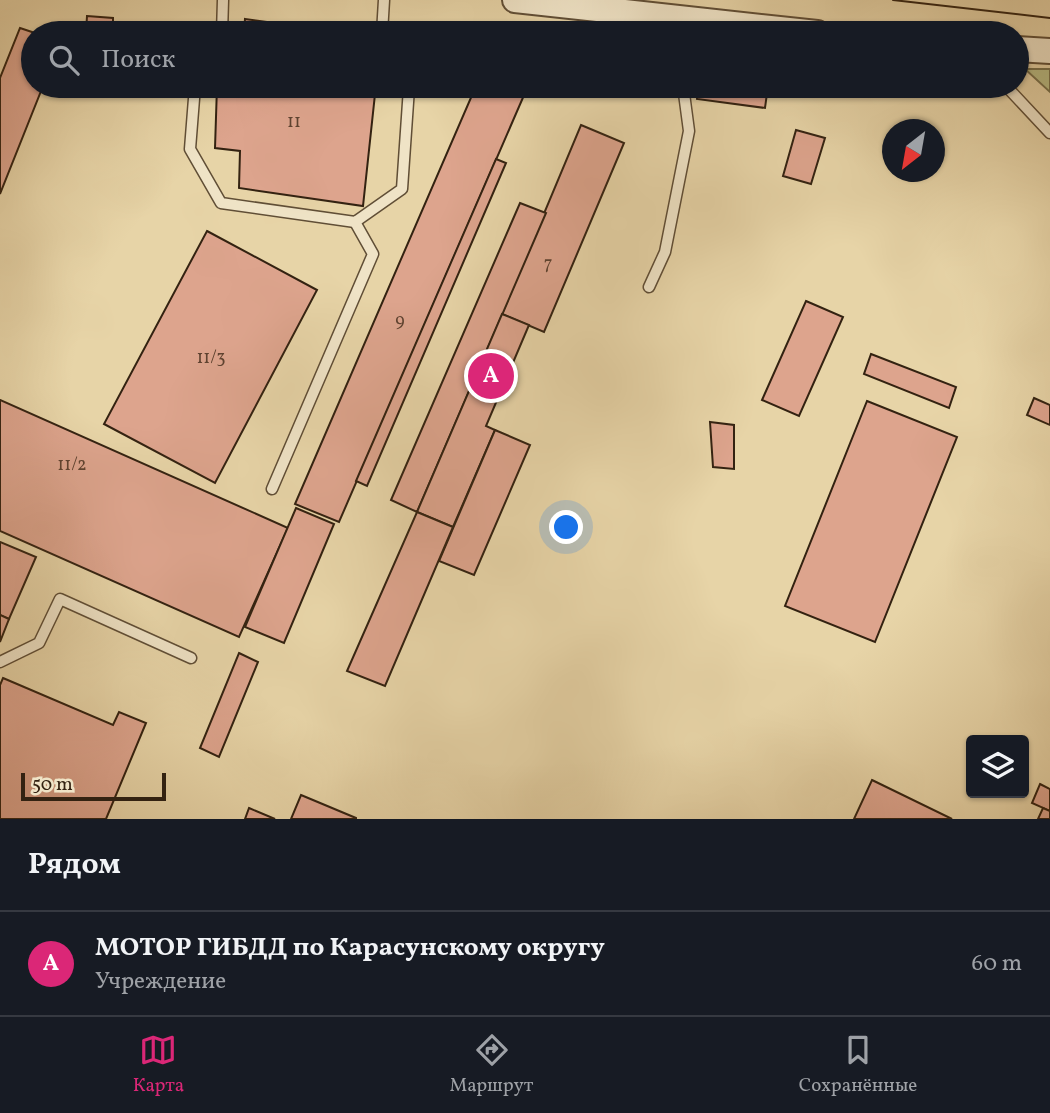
<!DOCTYPE html>
<html lang="ru">
<head>
<meta charset="utf-8">
<style>
  :root { --surface:#171b24; --page:#20242c; --text:#f1f3f6; --muted:#9ea1a6; --line:#363941; --accent:#db2777 }
  body { margin:0; font-family:Vollkorn,serif; background:var(--page); color:var(--text) }
  .controls { position:absolute; right:21px; bottom:21px; display:grid; overflow:hidden; border-radius:7px; box-shadow:0 2px 5px #0004 }
  .controls button { width:63px; height:63px; display:grid; place-items:center; padding:0; border:0; border-bottom:2px solid var(--line); background:var(--surface); color:var(--text); font:35px sans-serif }
  .compass { position:absolute; left:882px; top:119px; width:63px; height:63px; border-radius:50%; background:var(--surface); box-shadow:0 2px 5px #0004; rotate:211deg }
  .scale { position:absolute; left:21px; bottom:18px; width:145px; box-sizing:border-box; padding-left:7px; border:4px solid #321; border-top:0; font-size:19px; line-height:24px; white-space:nowrap; color:#321; -webkit-text-stroke:5px #efe3c6; paint-order:stroke }
  .you { position:absolute; left:567px; top:528px; width:24px; height:24px; margin:-18px; border:5px solid #fff; border-radius:50%; background:#1a73e8; box-shadow:0 0 0 10px #1a73e833 }
  .badge { display:grid; place-items:center; width:46px; height:46px; border-radius:50%; background:var(--accent); color:#fff; font-size:23px; font-weight:700 }
  .pin { position:absolute; translate:-50% -50%; border:4px solid #fff; box-shadow:0 2px 7px #0006 }
  .list { margin:0; padding:0; list-style:none }
  h2 { display:flex; justify-content:space-between; align-items:center; height:91px; margin:0; padding:0 28px; font-size:30px }
  h2 small { font-size:23px; font-weight:400; color:var(--muted) }
  .list li { display:grid; grid-template-columns:46px 1fr auto; gap:21px; align-items:center; box-sizing:border-box; height:105px; padding:0 28px; border-top:2px solid var(--line) }
  .list b { display:block; font-size:26px; white-space:nowrap }
  .list p { margin:0; font-size:23px; white-space:nowrap; color:var(--muted) }
  .list em { font-size:23px; font-style:normal; color:var(--muted) }
  .icon { flex:none; width:38px; height:38px; fill:none; stroke:currentColor; stroke-width:2; stroke-linecap:round; stroke-linejoin:round }
  .map { position:relative; flex:none; width:1050px; height:819px; overflow:hidden }
  .search { position:absolute; background:var(--surface); box-shadow:0 2px 5px #0004; left:21px; right:21px; top:21px; height:77px; display:flex; align-items:center; gap:18px; box-sizing:border-box; padding:0 24px; border-radius:38px; color:var(--muted); font-size:26px }
  .sheet { height:196px; background:var(--surface) }
  nav { display:flex; justify-content:space-around; align-items:center; box-sizing:border-box; height:98px; border-top:2px solid var(--line); background:var(--surface); font-size:19px; color:var(--muted) }
  nav a { display:grid; justify-items:center; gap:4px }
  nav .on { color:var(--accent) }
  .map>svg:first-child { display:block }
  .green { fill:#b8bc85; stroke:#766f4b; stroke-width:2 }
  .building { fill:#dda48d; stroke:#321; stroke-width:2 }
  .lines { fill:none; stroke-linecap:round; stroke-linejoin:round }
  .service-casing { stroke:#604e36; stroke-width:13 }
  .tertiary-casing { stroke:#604e36; stroke-width:28 }
  .service { stroke:#efe3c6; stroke-width:10 }
  .tertiary { stroke:#efe3c6; stroke-width:24 }
  .tram { stroke:#321; stroke-width:2 }
  .labels { text-anchor:middle; stroke-width:6; stroke-linejoin:round; paint-order:stroke }
  .number-label { font-size:18px; fill:#5e4230 }
</style>
</head>
<body>
<div class="map">
<svg width="1050" height="819" viewBox="0 0 1050 819">
  <rect width="100%" height="100%" fill="#e7d4a7"/>
  <filter id="stains"><feTurbulence type="fractalNoise" baseFrequency=".00286" numOctaves="4"/><feColorMatrix values="0 0 0 0 .2 0 0 0 0 .09 0 0 0 0 .02 0 0 0 .5 -.17"/></filter>
  <radialGradient id="worn" r=".72"><stop offset=".6" stop-color="#630" stop-opacity="0"/><stop offset="1" stop-color="#630" stop-opacity=".3"/></radialGradient>
  <path class="green" d="M 1025,69 L 1050,69 L 1050,92 Z"/>
  <g class="building">
    <path d="M 87,16 L 113,18 L 113,30 L 146,33 L 86,33 Z"/>
    <path d="M 245,19 L 349,33 L 244,33 Z"/>
    <path d="M 161,25 L 189,28 L 189,33 L 161,33 Z"/>
    <path d="M 20,28 L 35,33 L 33,86 L 43,86 L 0,194 L 0,78 Z"/>
    <path d="M 403,30 L 435,33 L 403,33 Z"/>
    <path d="M 217,86 L 353,86 L 353,91 L 375,94 L 363,206 L 239,188 L 240,151 L 215,148 Z"/>
    <path d="M 476,86 L 528,86 L 339,522 L 295,504 Z"/>
    <path d="M 698,86 L 768,86 L 765,108 L 697,99 Z"/>
    <path d="M 849,86 L 917,86 L 916,96 Z"/>
    <path d="M 581,125 L 624,143 L 544,332 L 502,314 Z"/>
    <path d="M 796,130 L 825,138 L 811,184 L 783,176 Z"/>
    <path d="M 496,159 L 506,163 L 367,486 L 356,481 Z"/>
    <path d="M 520,203 L 546,213 L 417,512 L 391,500 Z"/>
    <path d="M 207,231 L 317,290 L 215,483 L 104,424 Z"/>
    <path d="M 806,301 L 843,317 L 799,416 L 762,400 Z"/>
    <path d="M 502,314 L 529,325 L 486,426 L 495,430 L 453,527 L 417,512 Z"/>
    <path d="M 871,354 L 956,387 L 949,408 L 864,374 Z"/>
    <path d="M 1034,398 L 1050,405 L 1050,425 L 1027,415 Z"/>
    <path d="M 0,400 L 288,528 L 239,637 L 0,531 Z"/>
    <path d="M 867,401 L 957,437 L 875,642 L 785,606 Z"/>
    <path d="M 710,422 L 734,425 L 734,469 L 713,467 Z"/>
    <path d="M 495,430 L 530,445 L 474,575 L 439,561 Z"/>
    <path d="M 296,508 L 334,524 L 284,643 L 245,627 Z"/>
    <path d="M 417,512 L 453,527 L 385,686 L 347,671 Z"/>
    <path d="M 0,542 L 36,557 L 9,619 L 0,615 Z"/>
    <path d="M 0,615 L 9,619 L 0,642 Z"/>
    <path d="M 239,653 L 258,662 L 219,757 L 200,748 Z"/>
    <path d="M 3,678 L 113,725 L 119,712 L 146,723 L 106,819 L 0,819 L 0,685 Z"/>
    <path d="M 872,780 L 952,819 L 854,819 Z"/>
    <path d="M 1040,784 L 1050,789 L 1050,811 L 1032,803 Z"/>
    <path d="M 301,795 L 356,818 L 356,819 L 291,819 Z"/>
    <path d="M 249,808 L 275,819 L 245,819 Z"/>
    <path d="M 1043,808 L 1050,811 L 1050,819 L 1038,819 Z"/>
  </g>
  <g class="lines">
    <g class="service-casing">
      <g id="service">
        <path d="M 222,33 L 223,0"/>
        <path d="M 382,33 L 384,0"/>
        <path d="M 195,86 L 190,149 L 221,203 L 355,222 L 402,189 L 409,88 L 406,86"/>
        <path d="M 1006,86 L 1050,133"/>
        <path d="M 649,287 L 665,252 L 689,131 L 683,86"/>
        <path d="M 272,489 L 373,254 L 355,222"/>
        <path d="M 0,662 L 39,643 L 60,599 L 191,658"/>
      </g>
    </g>
    <g class="tertiary-casing">
      <g id="tertiary">
        <path d="M 515,0 L 817,33"/>
        <path d="M 1017,49 L 1050,51"/>
      </g>
    </g>
    <use href="#service" class="service"/>
    <use href="#tertiary" class="tertiary"/>
    <path class="tram" d="M 893,0 L 1050,18"/>
  </g>
  <g class="labels">
    <g class="number-label">
      <text x="294" y="127">11</text>
      <text x="548" y="269">7</text>
      <text x="400" y="326">9</text>
      <text x="211" y="363">11/3</text>
      <text x="72" y="470">11/2</text>
    </g>
  </g>
  <rect width="100%" height="100%" filter="url(#stains)"/>
  <rect width="100%" height="100%" fill="url(#worn)"/>
</svg>
<div class="controls">
<button><svg class="icon" aria-label="layers" viewBox="0 0 24 24"><path d="M12 4l9 5-9 5-9-5zM3 14l9 5 9-5"/></svg></button>
</div>
<svg class="compass" viewBox="-18 -18 36 36"><path d="M0-13l5 13h-10z" fill="#e53935"/><path d="M0 13l5-13h-10z" fill="#9ea1a6"/></svg>
<div class="scale">50 m</div>
<div class="you"></div>
<div class="pin badge" style="left:491px;top:376px">A</div>
<div class="search"><svg class="icon" aria-label="search" viewBox="0 0 24 24"><circle cx="10" cy="10" r="6"/><path d="M15 15l6 6"/></svg>Поиск</div>
</div>
<section class="sheet">
<h2>Рядом<small></small></h2>
<ul class="list">
<li><span class="badge">A</span><div><b>МОТОР ГИБДД по Карасунскому округу</b><p>Учреждение</p></div><em>60 m</em></li>
</ul>
</section>
<nav>
<a class="on"><svg class="icon" aria-label="map" viewBox="0 0 24 24"><path d="M3 6l6-2 6 2 6-2v14l-6 2-6-2-6 2zM9 4v14M15 6v14"/></svg>Карта</a>
<a><svg class="icon" aria-label="directions" viewBox="0 0 24 24"><path d="M12 3l9 9-9 9-9-9zM9 14v-3h6M13 9l2 2-2 2"/></svg>Маршрут</a>
<a><svg class="icon" aria-label="saved" viewBox="0 0 24 24"><path d="M7 4h10v16l-5-4-5 4z"/></svg>Сохранённые</a>
</nav>
</body>
</html>
